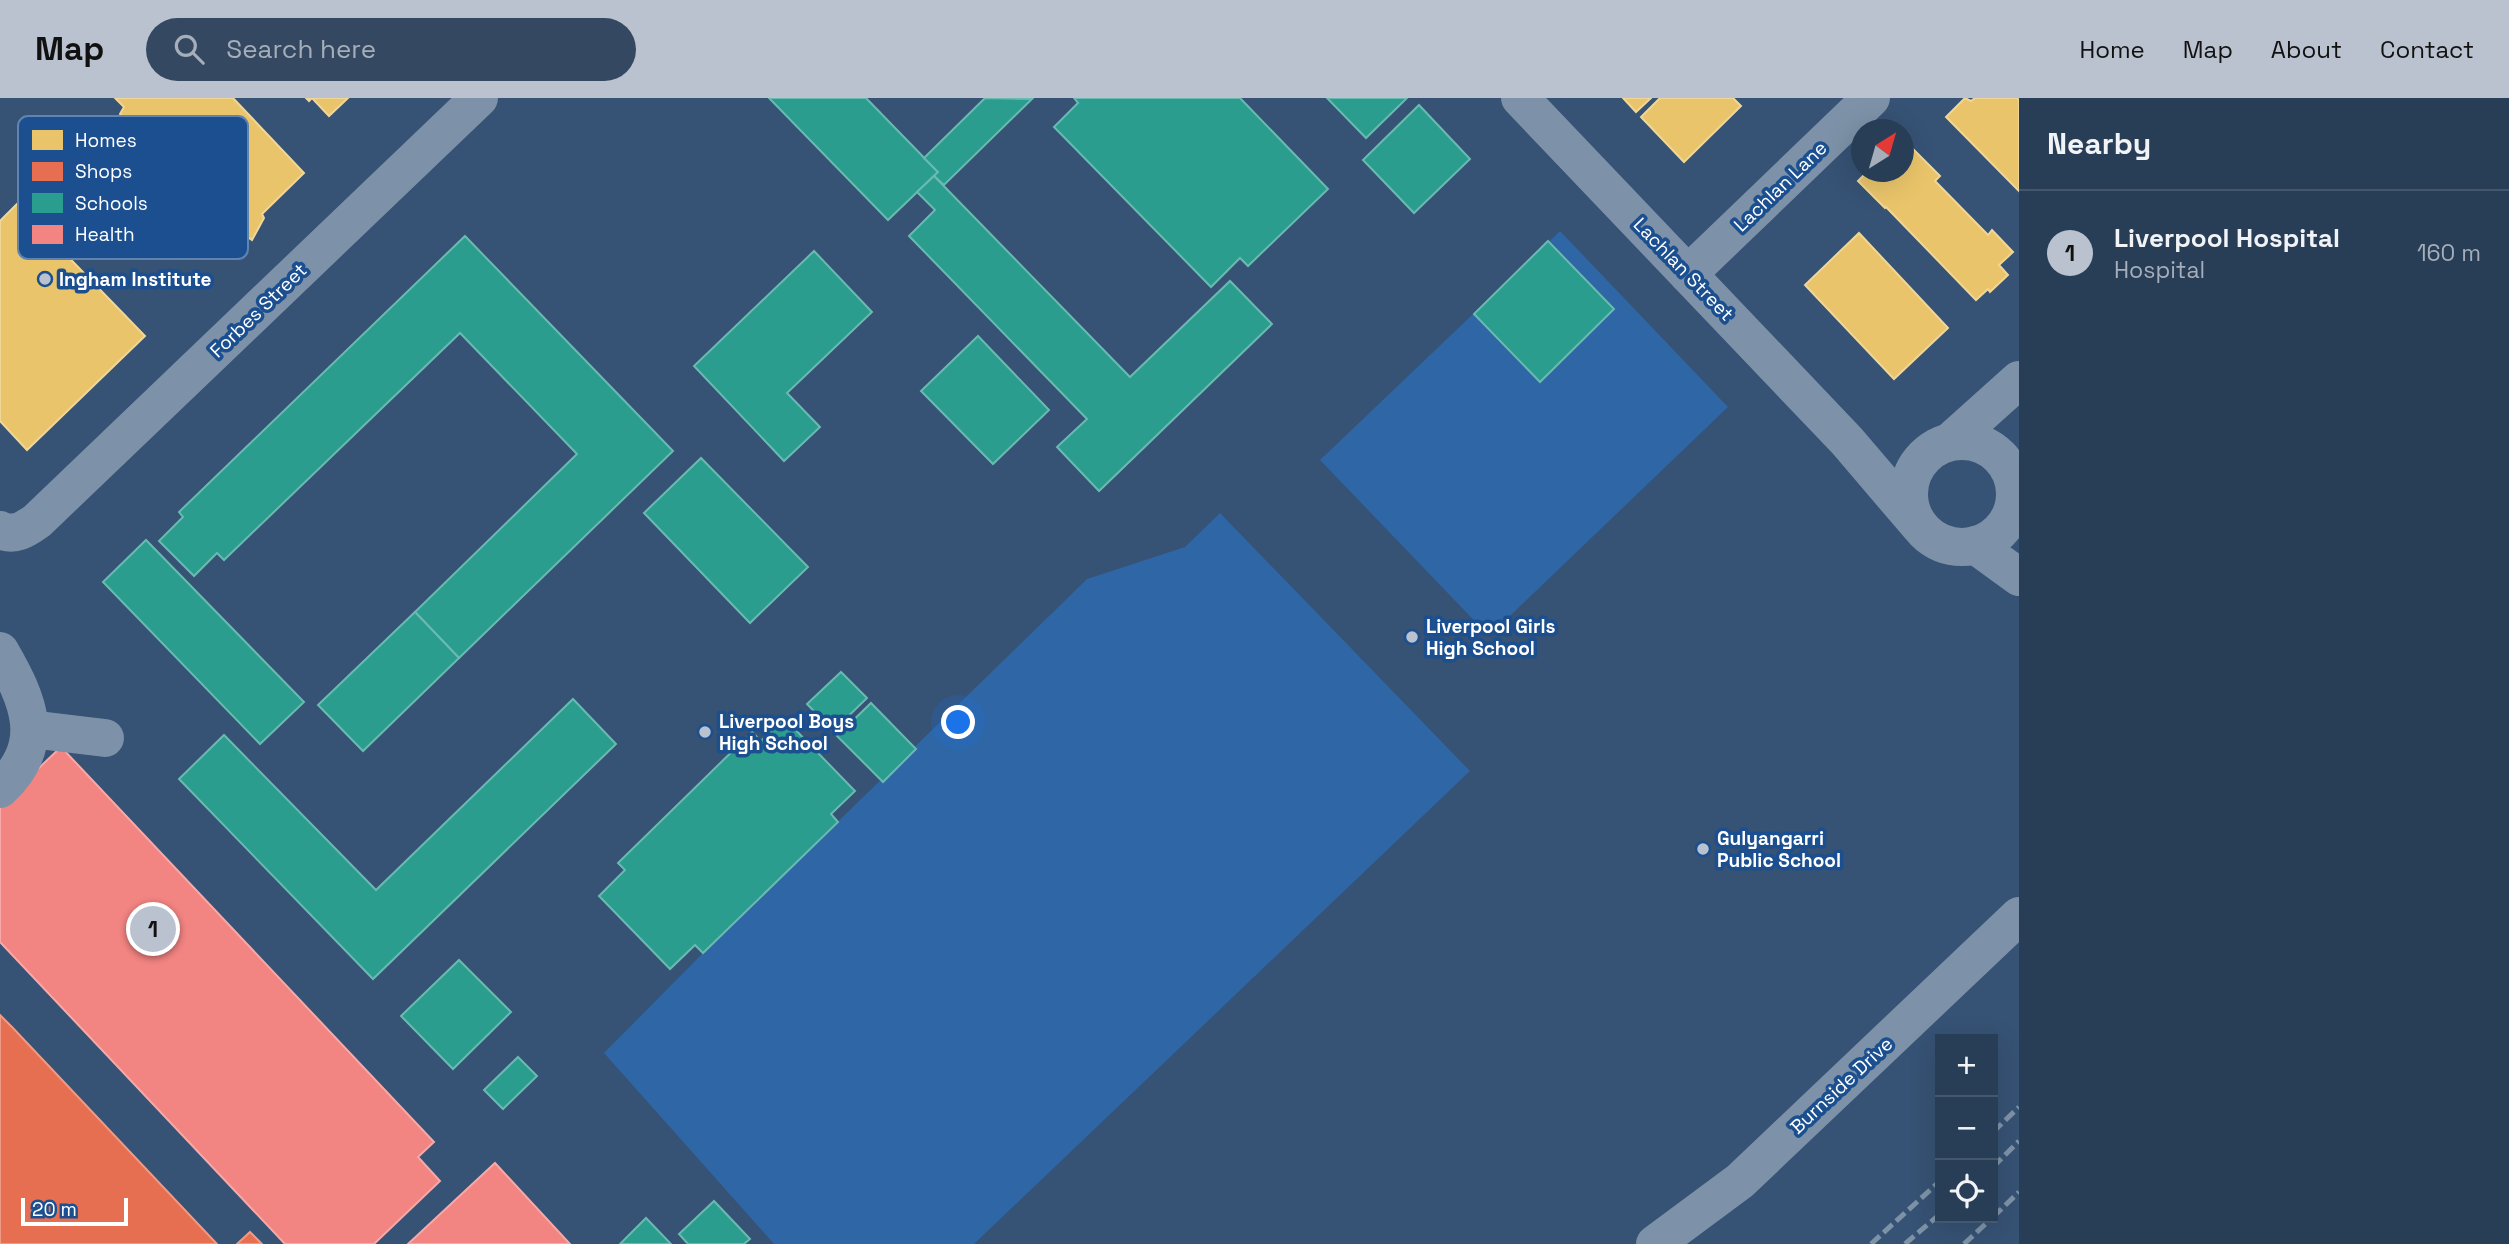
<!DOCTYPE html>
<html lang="en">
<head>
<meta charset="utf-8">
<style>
  :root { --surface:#283e57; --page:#344961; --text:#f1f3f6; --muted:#a5aeba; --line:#44576d; --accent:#b9c2ce }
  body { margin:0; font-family:"Space Grotesk",sans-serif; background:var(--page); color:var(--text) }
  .controls { position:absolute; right:21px; bottom:21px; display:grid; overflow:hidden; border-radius:0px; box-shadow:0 7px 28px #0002 }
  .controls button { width:63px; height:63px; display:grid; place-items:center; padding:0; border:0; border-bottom:2px solid var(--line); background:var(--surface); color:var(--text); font:35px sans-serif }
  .compass { position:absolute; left:1851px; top:21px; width:63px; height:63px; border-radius:50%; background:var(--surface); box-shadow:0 7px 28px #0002; rotate:37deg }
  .scale { position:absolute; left:21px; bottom:18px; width:107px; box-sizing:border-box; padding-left:7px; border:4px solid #fff; border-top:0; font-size:19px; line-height:24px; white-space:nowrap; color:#fff; -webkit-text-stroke:5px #1b4f8f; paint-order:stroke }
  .you { position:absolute; left:959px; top:625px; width:24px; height:24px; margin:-18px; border:5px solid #fff; border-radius:50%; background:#1a73e8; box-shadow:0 0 0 10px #1a73e833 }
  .badge { display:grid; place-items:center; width:46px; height:46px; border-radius:50%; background:var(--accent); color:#111; font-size:23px; font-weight:700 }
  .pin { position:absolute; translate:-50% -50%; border:4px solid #fff; box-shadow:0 2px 7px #0006 }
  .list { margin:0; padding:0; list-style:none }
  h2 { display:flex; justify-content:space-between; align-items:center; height:91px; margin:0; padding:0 28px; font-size:30px }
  h2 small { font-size:23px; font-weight:400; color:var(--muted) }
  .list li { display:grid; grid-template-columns:46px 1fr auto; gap:21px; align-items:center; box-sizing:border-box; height:126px; padding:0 28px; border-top:2px solid var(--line) }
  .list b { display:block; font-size:26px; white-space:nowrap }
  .list p { margin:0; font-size:23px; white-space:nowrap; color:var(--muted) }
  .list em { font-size:23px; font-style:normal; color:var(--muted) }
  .icon { flex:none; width:38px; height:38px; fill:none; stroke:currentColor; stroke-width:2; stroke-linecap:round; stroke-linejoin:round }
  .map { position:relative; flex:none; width:2019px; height:1146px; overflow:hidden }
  header { display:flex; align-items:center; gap:42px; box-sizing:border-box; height:98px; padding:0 35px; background:var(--accent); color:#111 }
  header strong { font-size:33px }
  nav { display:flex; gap:38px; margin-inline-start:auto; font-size:24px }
  .search { width:490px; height:63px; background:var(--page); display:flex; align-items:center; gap:18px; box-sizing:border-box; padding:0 24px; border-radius:38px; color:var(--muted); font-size:26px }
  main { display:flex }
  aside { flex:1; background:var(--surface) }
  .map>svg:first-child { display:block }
  .green { fill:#2f66a5 }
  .homes { fill:#e9c46a; stroke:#f0d697; stroke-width:2 }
  .shops { fill:#e76f51; stroke:#ee9a85; stroke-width:2 }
  .schools { fill:#2a9d8f; stroke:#6abab1; stroke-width:2 }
  .health { fill:#f28482; stroke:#f6a9a8; stroke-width:2 }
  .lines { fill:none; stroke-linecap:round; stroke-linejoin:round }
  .minor { stroke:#7d92a8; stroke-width:38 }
  .rail { stroke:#7e92a7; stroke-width:5; stroke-dasharray:12 5; stroke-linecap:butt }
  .poi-dot { fill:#b9c2ce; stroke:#1b4f8f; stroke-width:2.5 }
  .labels { text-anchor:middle; stroke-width:7; stroke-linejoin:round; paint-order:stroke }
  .street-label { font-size:19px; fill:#fff; stroke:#1b4f8f }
  .poi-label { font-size:19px; font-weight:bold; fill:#fff; stroke:#1b4f8f; text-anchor:start }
  .key { fill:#1b4f8f; stroke:#5f84b1; stroke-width:2 }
  .key-label { font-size:19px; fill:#fff }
</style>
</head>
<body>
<header>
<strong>Map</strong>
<div class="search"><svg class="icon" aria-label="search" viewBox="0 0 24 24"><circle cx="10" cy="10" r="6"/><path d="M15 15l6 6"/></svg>Search here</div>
<nav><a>Home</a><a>Map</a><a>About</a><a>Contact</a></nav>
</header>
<main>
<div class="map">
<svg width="2019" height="1146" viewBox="0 0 2019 1146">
  <rect width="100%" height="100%" fill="#365274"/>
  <g class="green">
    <path d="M 1560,133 L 1728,309 L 1489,538 L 1320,362 Z"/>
    <path d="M 1220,415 L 1470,673 L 974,1146 L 774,1146 L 604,955 L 703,855 L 1087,481 L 1185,449 Z"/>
  </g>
  <g class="homes">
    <path d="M 115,0 L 233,0 L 304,75 L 262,116 L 264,120 L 252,142 L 218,118 L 212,107 L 204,100 L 213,90 L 199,74 L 188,84 L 156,48 L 167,37 L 152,21 L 139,32 L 120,16 L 124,9 Z"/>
    <path d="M 306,0 L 348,0 L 329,18 L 312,0 L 309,3 Z"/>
    <path d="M 1623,0 L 1651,0 L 1636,14 Z"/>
    <path d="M 1733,0 L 1741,8 L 1684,64 L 1641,19 L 1660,0 Z"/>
    <path d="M 1965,0 L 1971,3 L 1975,0 L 2017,0 L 2019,2 L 2019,93 L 1946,19 Z"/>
    <path d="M 1912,50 L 1940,78 L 1935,83 L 1988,137 L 1992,132 L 2013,154 L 1999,167 L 2008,177 L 1990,194 L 1988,191 L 1976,202 L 1886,109 L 1885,110 L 1858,83 L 1867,74 L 1904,74 L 1904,59 Z"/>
    <path d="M 17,106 L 145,238 L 27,352 L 0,323 L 0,123 Z"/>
    <path d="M 1859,135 L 1948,230 L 1894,281 L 1805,187 Z"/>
  </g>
  <g class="shops">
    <path d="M 0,917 L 12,929 L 217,1146 L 0,1146 Z"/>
    <path d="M 250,1134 L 262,1146 L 237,1146 Z"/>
  </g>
  <g class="schools">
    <path d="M 769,0 L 866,0 L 938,74 L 888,122 Z"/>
    <path d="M 985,0 L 1032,1 L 944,87 L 934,78 L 938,74 L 924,60 Z"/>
    <path d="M 1074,0 L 1240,0 L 1328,91 L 1248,168 L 1240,160 L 1211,189 L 1054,29 L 1078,5 Z"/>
    <path d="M 1327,0 L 1407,0 L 1366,40 Z"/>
    <path d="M 1419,7 L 1470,61 L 1414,115 L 1363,62 Z"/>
    <path d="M 934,78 L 1130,279 L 1230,183 L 1272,226 L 1099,393 L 1057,349 L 1087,321 L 909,138 L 935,112 L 917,94 Z"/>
    <path d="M 465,138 L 673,353 L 459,560 L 415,514 L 577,356 L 460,235 L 224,462 L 217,455 L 194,478 L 159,443 L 183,419 L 179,414 Z"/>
    <path d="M 1548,143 L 1614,211 L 1540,284 L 1474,216 Z"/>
    <path d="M 814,153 L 872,214 L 787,295 L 820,329 L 784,363 L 694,268 Z"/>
    <path d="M 978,238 L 1049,312 L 993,366 L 921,293 Z"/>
    <path d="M 701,360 L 808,469 L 750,525 L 644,415 Z"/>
    <path d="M 146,442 L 304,604 L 260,646 L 103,484 Z"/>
    <path d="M 415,514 L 459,560 L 363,653 L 318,607 Z"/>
    <path d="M 841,574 L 867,600 L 833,633 L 807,606 Z"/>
    <path d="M 573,601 L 616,646 L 373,881 L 179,681 L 224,637 L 376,792 Z"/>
    <path d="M 871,605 L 916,651 L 883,684 L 837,638 Z"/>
    <path d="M 784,620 L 855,693 L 831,716 L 838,724 L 703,855 L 695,847 L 670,871 L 599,798 L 625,772 L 618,765 L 752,634 L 761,643 Z"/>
    <path d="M 459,862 L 511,914 L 453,971 L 401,918 Z"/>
    <path d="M 518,959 L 537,978 L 503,1011 L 484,992 Z"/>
    <path d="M 714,1103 L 750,1141 L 744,1146 L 688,1146 L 679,1136 Z"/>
    <path d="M 646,1120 L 671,1146 L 620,1146 Z"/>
  </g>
  <g class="health">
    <path d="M 61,649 L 434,1044 L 418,1059 L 440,1083 L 374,1146 L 285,1146 L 0,844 L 0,707 Z"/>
    <path d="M 495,1065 L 570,1146 L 408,1146 Z"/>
  </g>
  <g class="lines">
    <g class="minor">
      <path d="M 1520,0 L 1847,343 L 1917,425"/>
      <path d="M 1688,176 L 1871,0"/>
      <circle cx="1962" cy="396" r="53"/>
      <path d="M 1951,343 L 2019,282"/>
      <path d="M 0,432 C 14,439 26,431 37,423 L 479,0"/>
      <path d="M 1975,447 L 2019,479"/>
      <path d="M 0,553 C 29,603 48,646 0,691"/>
      <path d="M 30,631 L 105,640"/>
      <path d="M 1655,1146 L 1740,1083 L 2019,818"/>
    </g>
    <g class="rail">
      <path d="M 1993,1034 L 2019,1009"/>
      <path d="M 1993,1069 L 2019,1043"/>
      <path d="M 1993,1119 L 2019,1094"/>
      <path d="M 1871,1146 L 1940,1083"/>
      <path d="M 1905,1146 L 1940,1116"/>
      <path d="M 1964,1146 L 1992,1120"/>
    </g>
  </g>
  <g class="poi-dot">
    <circle cx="45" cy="181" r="7"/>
    <circle cx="1412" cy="539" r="7"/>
    <circle cx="705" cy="634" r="7"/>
    <circle cx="1703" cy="751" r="7"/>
  </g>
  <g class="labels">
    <g class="street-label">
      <text transform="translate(1780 88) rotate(-44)" y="7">Lachlan Lane</text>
      <text transform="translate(1684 171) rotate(46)" y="7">Lachlan Street</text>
      <text transform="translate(258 212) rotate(-44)" y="7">Forbes Street</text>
      <text transform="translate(1841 987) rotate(-43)" y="7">Burnside Drive</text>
    </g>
    <g class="poi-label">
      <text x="59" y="188">Ingham Institute</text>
      <text x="1426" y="535">Liverpool Girls<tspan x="1426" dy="22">High School</tspan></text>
      <text x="719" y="630">Liverpool Boys<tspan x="719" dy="22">High School</tspan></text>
      <text x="1717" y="747">Gulyangarri<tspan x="1717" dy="22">Public School</tspan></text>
    </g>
  </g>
  <rect x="18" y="18" width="230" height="143" rx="10" class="key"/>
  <rect x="32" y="32" width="31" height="20" fill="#e9c46a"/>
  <rect x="32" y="64" width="31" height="19" fill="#e76f51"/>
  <rect x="32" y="95" width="31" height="20" fill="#2a9d8f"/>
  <rect x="32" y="127" width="31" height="19" fill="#f28482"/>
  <g class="key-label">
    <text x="75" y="49">Homes</text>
    <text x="75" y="80">Shops</text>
    <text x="75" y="112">Schools</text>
    <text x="75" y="143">Health</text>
  </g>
</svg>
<div class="controls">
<button>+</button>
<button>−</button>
<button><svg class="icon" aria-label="locate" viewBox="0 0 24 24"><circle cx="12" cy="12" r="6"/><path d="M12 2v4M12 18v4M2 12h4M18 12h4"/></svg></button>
</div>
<svg class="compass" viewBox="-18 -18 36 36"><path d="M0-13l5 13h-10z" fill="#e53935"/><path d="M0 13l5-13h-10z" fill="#a5aeba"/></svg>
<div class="scale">20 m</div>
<div class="you"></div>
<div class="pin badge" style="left:153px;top:831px">1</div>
</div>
<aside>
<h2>Nearby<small></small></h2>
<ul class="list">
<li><span class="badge">1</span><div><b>Liverpool Hospital</b><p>Hospital</p></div><em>160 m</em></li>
</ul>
</aside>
</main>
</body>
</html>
